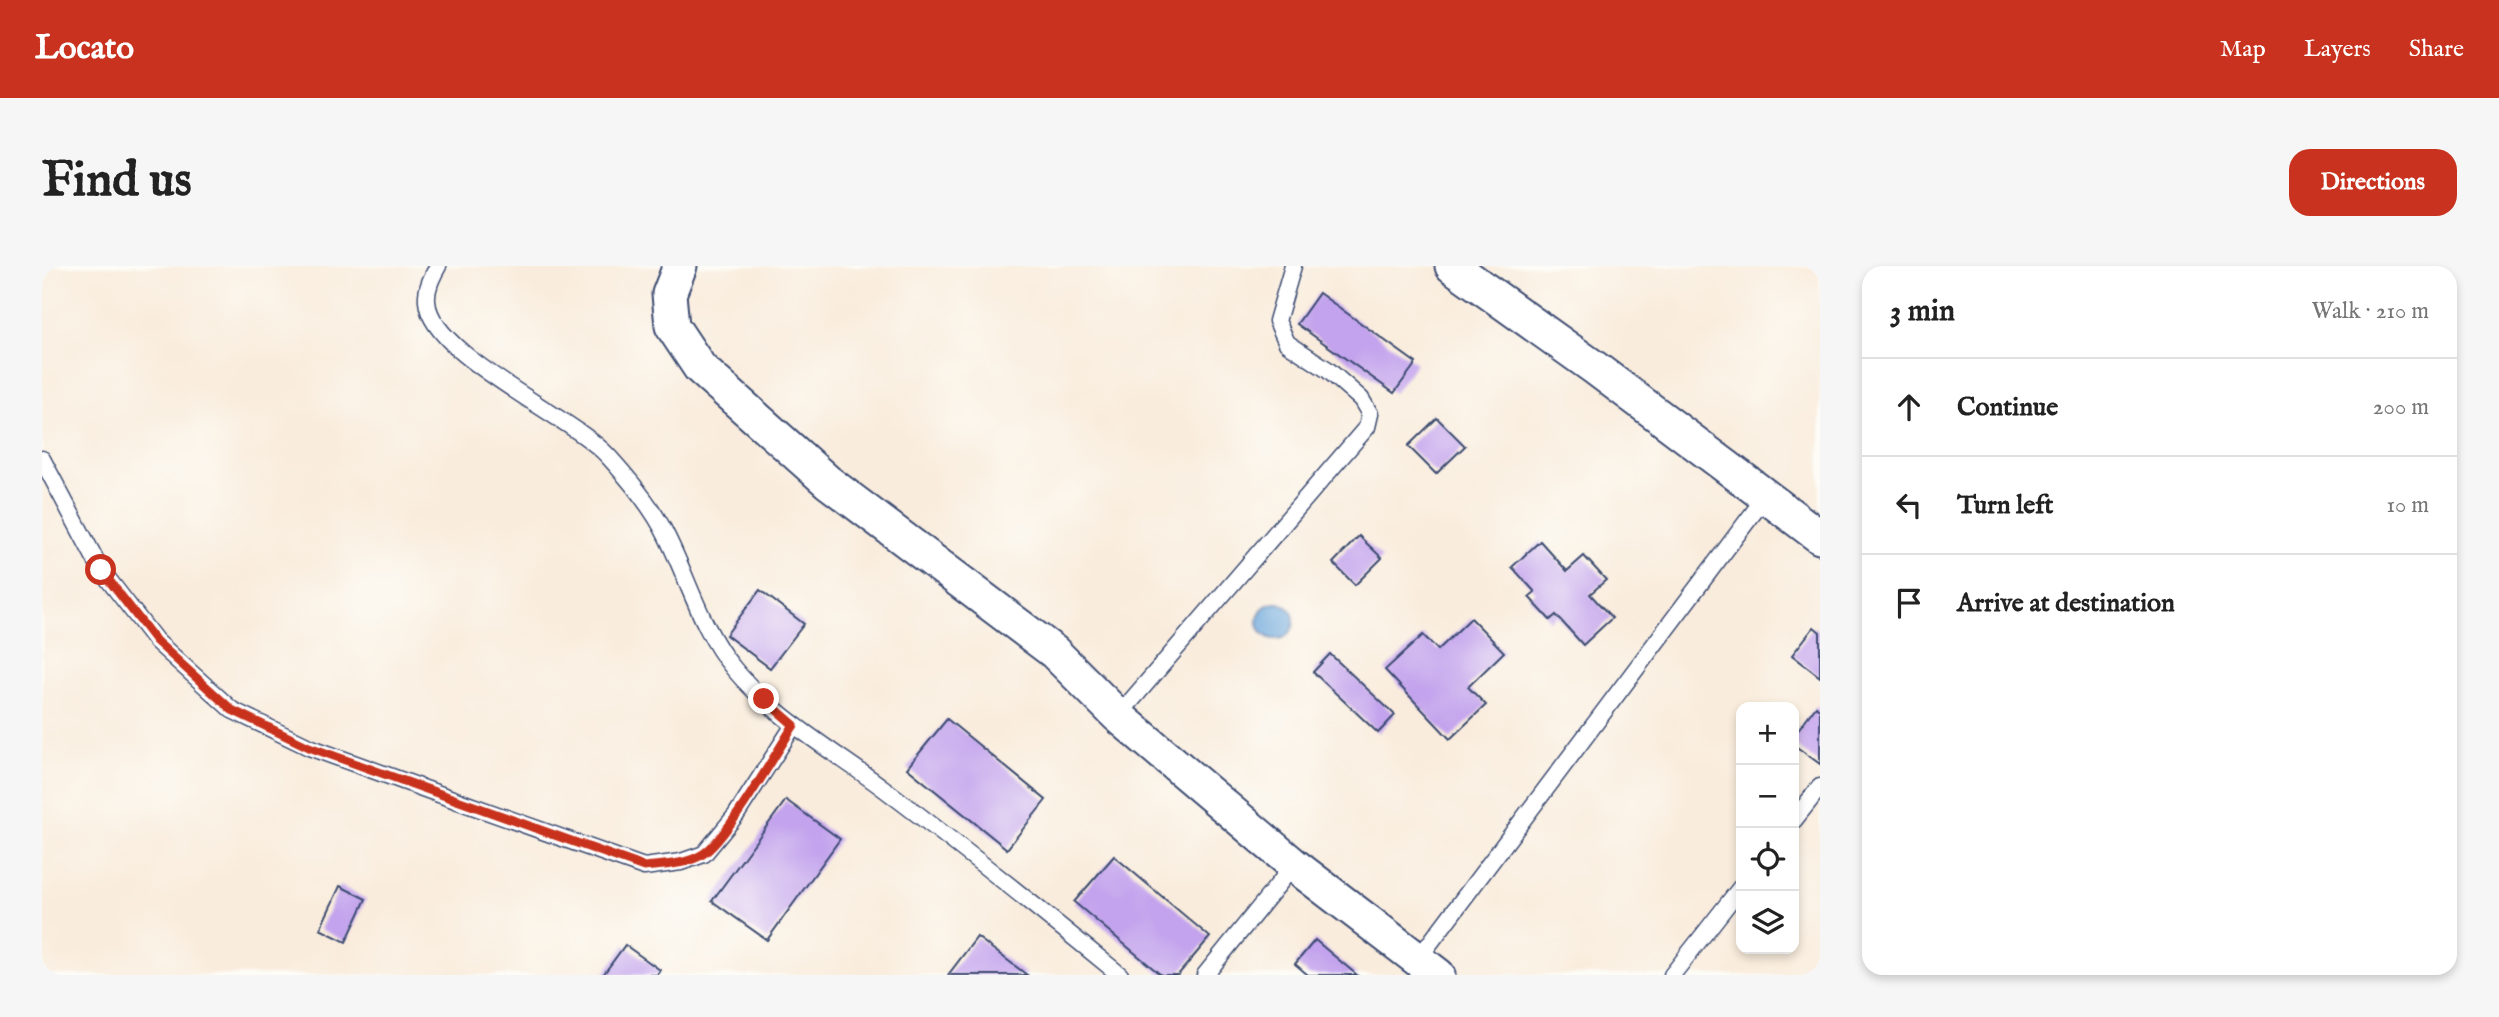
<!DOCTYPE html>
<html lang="en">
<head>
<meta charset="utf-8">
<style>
  :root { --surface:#fff; --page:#f6f6f6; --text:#222; --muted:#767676; --line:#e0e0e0; --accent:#c8321e }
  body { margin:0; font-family:"IM FELL English",serif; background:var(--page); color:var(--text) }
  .controls { position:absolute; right:21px; bottom:21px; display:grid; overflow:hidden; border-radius:14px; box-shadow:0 4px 10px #0003 }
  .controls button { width:63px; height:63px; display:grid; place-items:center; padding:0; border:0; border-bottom:2px solid var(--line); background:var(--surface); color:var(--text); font:35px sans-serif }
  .stop { position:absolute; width:21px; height:21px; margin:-16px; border:5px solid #c8321e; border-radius:50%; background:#fff }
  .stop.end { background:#c8321e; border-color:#fff; box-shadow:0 2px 7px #0008 }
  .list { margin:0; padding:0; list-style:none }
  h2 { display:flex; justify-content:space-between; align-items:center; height:91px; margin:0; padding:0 28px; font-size:30px }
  h2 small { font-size:23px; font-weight:400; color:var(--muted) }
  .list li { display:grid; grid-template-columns:46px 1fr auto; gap:21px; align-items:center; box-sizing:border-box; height:98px; padding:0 28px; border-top:2px solid var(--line) }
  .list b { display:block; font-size:26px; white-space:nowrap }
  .list em { font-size:23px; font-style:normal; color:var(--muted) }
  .icon { flex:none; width:38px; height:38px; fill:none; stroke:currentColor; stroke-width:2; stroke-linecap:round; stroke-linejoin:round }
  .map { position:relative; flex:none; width:1778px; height:709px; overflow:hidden; border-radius:21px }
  header { display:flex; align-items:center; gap:42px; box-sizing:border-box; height:98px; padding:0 35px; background:var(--accent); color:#fff }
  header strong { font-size:33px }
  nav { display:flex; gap:38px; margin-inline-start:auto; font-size:24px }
  .intro { display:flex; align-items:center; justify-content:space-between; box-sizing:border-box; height:168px; padding:0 42px }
  h1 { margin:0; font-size:49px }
  .button { padding:18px 32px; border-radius:21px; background:var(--accent); color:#fff; font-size:24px; font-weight:700 }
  main { display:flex; gap:42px; padding:0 42px }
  aside { flex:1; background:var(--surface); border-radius:21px; box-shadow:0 4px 10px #0003 }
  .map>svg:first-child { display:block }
  .water { fill:#6ba6db; stroke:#436a9c; stroke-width:2 }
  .building { fill:#c3a3ed }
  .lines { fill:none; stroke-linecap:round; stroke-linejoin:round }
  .lane-casing { stroke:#3c4b71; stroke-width:19 }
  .street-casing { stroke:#3c4b71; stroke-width:37 }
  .lane { stroke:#fff; stroke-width:16 }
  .street { stroke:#fff; stroke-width:33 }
  .route { stroke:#c8321e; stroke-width:9 }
</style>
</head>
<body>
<header>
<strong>Locato</strong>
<nav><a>Map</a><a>Layers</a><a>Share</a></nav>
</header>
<div class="intro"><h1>Find us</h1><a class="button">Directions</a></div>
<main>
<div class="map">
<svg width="1778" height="709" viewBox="0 0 1778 709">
  <rect width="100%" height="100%" fill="#fdfcf7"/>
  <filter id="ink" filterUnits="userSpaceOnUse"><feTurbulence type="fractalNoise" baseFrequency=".0143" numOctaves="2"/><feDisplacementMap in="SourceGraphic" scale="14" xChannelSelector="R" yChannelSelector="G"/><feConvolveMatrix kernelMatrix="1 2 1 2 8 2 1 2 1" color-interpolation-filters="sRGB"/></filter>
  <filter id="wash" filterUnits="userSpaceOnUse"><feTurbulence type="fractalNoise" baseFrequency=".00686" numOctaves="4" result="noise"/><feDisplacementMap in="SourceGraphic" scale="28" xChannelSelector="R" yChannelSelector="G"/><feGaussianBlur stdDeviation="1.57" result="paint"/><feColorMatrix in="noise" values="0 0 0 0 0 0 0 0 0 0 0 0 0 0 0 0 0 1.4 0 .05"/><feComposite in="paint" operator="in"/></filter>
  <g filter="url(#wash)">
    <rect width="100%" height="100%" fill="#f9ecdc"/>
    <circle class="water" cx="1234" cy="355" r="18"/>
    <g id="blocks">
      <g class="building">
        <path d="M 1277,27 L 1374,97 L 1352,127 L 1255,58 Z"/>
        <path d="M 1395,152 L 1423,180 L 1394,208 L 1366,180 Z"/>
        <path d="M 1317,270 L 1340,292 L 1313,319 L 1291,297 Z"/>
        <path d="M 1498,275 L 1525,305 L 1542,290 L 1564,314 L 1548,328 L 1570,352 L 1541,379 L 1514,349 L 1508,354 L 1487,331 L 1493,326 L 1470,301 Z"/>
        <path d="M 718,324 L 762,358 L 728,402 L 684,369 Z"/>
        <path d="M 1429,352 L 1462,386 L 1426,421 L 1444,439 L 1408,473 L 1343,404 L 1381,369 L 1396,384 Z"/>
        <path d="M 1772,361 L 1778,366 L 1778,411 L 1750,389 Z"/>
        <path d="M 1288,388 L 1353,449 L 1336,467 L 1271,406 Z"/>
        <path d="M 1774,440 L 1778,444 L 1778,498 L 1752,479 L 1752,469 Z"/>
        <path d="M 905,453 L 1004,534 L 965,583 L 865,502 Z"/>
        <path d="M 744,534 L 798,573 L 725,674 L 670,635 Z"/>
        <path d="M 1072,590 L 1168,671 L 1136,709 L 1119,709 L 1032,636 Z"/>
        <path d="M 298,620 L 324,633 L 304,676 L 278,663 Z"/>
        <path d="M 935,671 L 985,709 L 906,709 Z"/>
        <path d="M 1273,674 L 1315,709 L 1266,709 L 1253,698 Z"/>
        <path d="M 583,679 L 618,704 L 615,709 L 561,709 Z"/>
      </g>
    </g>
  </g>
  <g filter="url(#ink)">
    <use href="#blocks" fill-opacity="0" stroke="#3c4b71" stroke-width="2"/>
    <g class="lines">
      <g class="lane-casing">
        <g id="lane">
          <path d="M 396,0 C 390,11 384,22 385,35 C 388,89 528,149 566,190 C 587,213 612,243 625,271 C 647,315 660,365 692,403 C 733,452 790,484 841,522 C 921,582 1000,645 1078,709"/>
          <path d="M 0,193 L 59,304 L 114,375 L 190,444 L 267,481 L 419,536 L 602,601 L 639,596 L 662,588 L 694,549 L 752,459"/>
          <path d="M 1076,450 L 1325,161 L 1328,148 L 1319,133 L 1286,104 L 1245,77 L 1235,55 L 1251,0"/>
          <path d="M 1752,554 L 1778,521"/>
          <path d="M 1376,693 L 1724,230"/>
          <path d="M 1163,709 L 1252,599"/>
          <path d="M 1630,709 L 1699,621"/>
        </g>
      </g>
      <g class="street-casing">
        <g id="street">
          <path d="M 638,0 L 627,28 L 630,60 L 658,102 L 786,216 L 1012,386 L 1076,450 L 1252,599 L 1396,709"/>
          <path d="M 1410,0 L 1553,102 L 1778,271"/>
        </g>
      </g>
      <use href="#lane" class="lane"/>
      <use href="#street" class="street"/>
    </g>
  </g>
  <g class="lines" filter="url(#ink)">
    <path class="route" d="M 59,304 L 114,375 L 190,444 L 267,481 L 602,601 C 621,599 644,599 661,588 C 684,574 734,487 752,459 L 722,433"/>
  </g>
</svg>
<div class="controls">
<button>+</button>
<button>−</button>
<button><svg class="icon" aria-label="locate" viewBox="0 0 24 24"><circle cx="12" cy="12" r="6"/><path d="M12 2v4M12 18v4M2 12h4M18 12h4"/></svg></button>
<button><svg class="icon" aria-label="layers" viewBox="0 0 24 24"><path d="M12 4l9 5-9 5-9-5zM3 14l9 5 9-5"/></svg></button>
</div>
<div class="stop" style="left:59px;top:304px"></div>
<div class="stop end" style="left:722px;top:433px"></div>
</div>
<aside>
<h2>3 min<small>Walk · 210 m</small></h2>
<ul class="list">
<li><svg class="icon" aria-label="ahead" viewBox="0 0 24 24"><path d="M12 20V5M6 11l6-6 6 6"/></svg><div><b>Continue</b></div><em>200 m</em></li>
<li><svg class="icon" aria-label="left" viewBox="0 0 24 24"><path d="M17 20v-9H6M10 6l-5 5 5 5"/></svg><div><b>Turn left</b></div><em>10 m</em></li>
<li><svg class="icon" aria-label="arrive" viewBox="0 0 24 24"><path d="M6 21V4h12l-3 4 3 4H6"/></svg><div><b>Arrive at destination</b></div></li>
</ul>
</aside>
</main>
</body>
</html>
